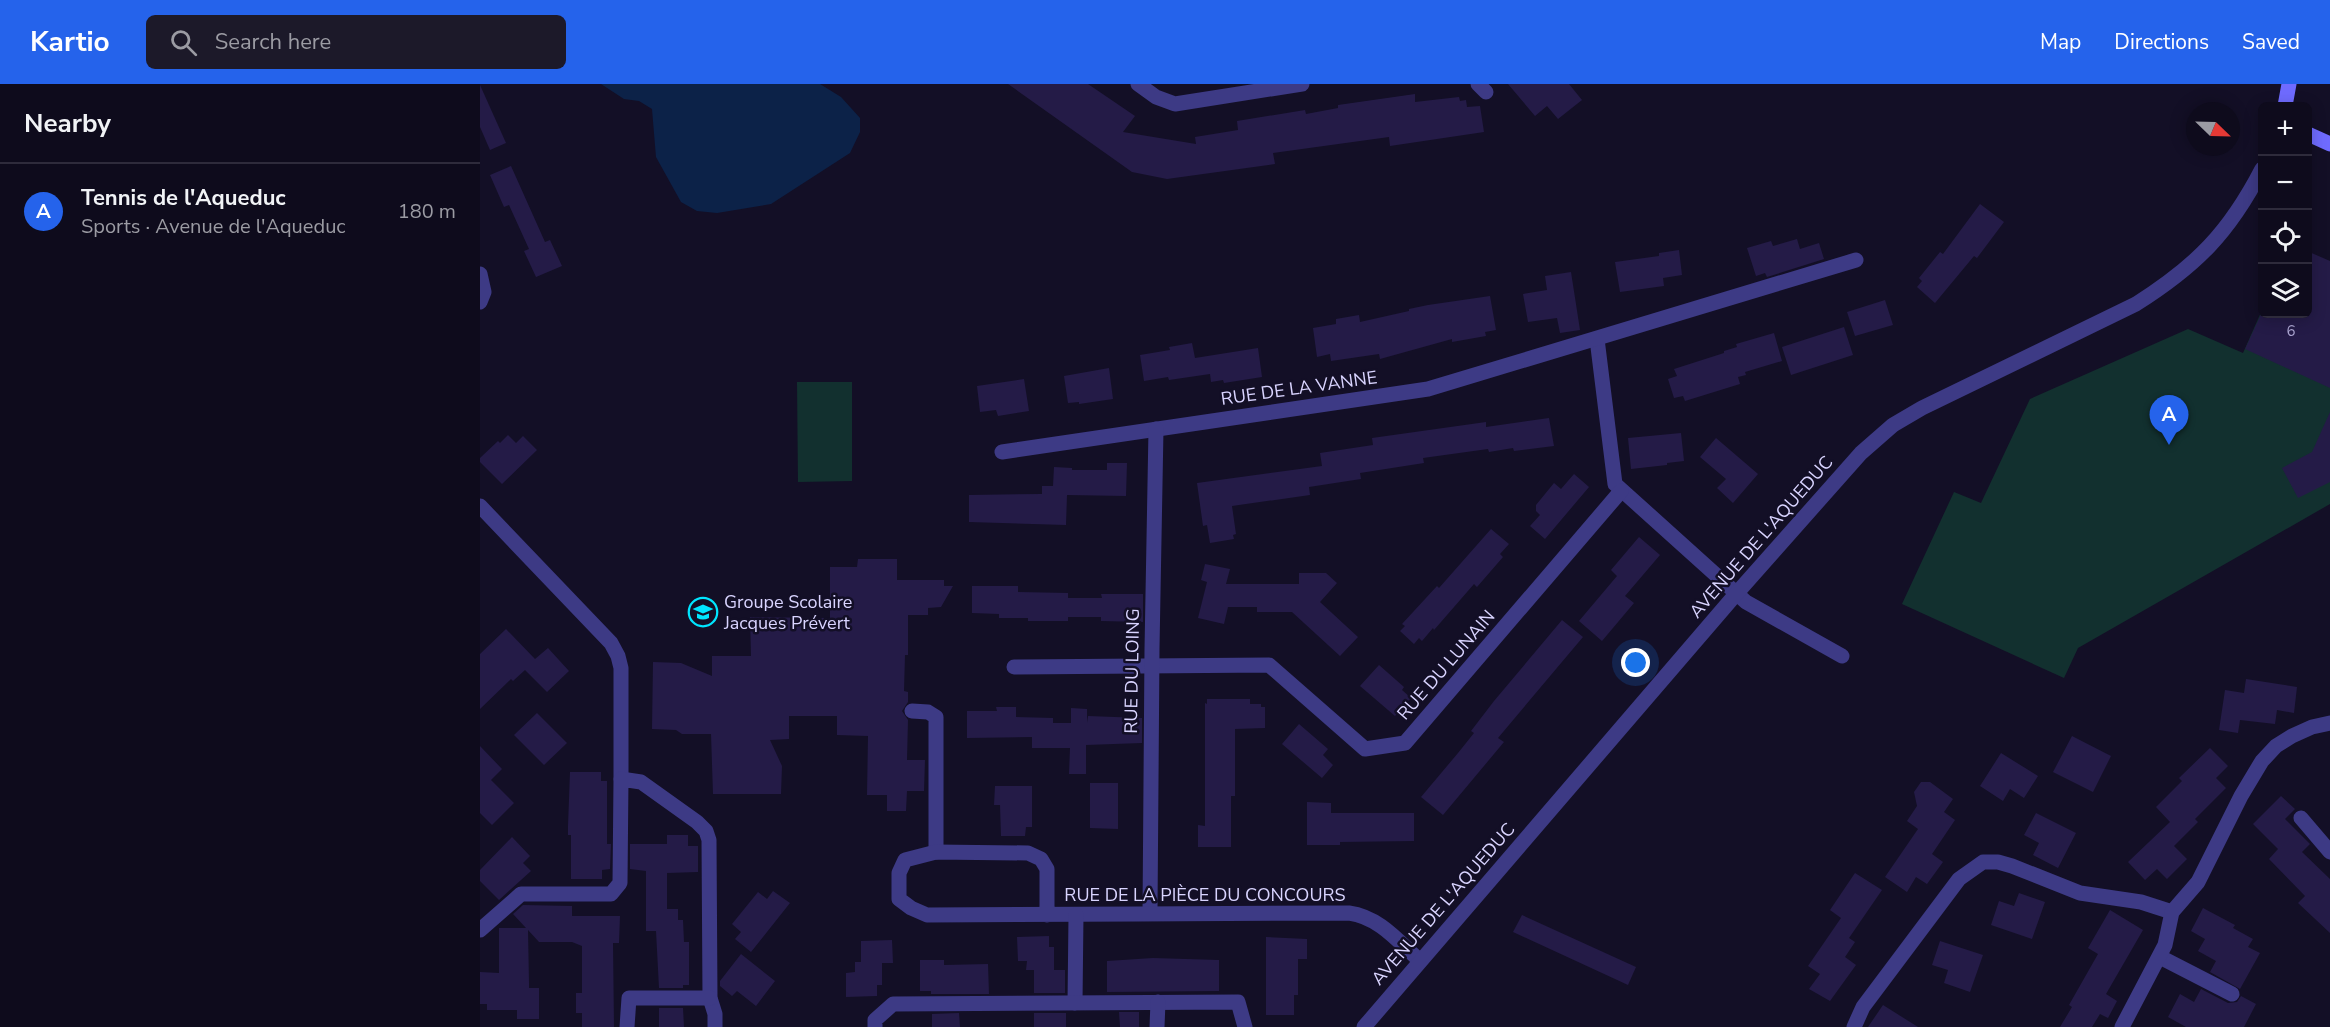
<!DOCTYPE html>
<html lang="en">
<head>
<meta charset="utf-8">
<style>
  :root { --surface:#0e0b1c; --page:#1c1929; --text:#f1f3f6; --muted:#9b9ba3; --line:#2e2b3b; --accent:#2563eb }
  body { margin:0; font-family:"Nunito Sans",sans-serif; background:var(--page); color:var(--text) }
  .controls { position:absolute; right:18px; top:18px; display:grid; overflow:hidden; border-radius:9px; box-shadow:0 3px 15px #0003 }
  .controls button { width:54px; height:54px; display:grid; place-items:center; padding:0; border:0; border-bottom:2px solid var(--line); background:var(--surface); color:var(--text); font:30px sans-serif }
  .compass { position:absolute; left:1706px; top:18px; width:54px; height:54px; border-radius:50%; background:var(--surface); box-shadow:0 3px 15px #0003; rotate:113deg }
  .you { position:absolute; left:1156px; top:579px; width:21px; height:21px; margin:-15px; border:4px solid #fff; border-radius:50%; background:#1a73e8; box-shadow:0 0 0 9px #1a73e833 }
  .badge { display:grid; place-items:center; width:39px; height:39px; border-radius:50%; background:var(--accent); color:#fff; font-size:20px; font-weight:700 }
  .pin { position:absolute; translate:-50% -50px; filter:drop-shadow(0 2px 3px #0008) }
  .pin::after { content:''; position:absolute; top:32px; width:21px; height:18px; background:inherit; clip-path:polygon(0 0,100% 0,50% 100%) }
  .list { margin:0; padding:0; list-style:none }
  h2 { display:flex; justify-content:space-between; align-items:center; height:78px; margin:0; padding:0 24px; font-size:26px }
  h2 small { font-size:20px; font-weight:400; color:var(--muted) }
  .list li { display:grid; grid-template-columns:39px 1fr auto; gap:18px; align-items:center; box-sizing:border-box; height:96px; padding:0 24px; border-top:2px solid var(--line) }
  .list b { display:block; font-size:22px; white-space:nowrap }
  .list p { margin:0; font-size:20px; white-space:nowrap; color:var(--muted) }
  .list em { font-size:20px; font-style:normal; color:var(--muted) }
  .icon { flex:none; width:33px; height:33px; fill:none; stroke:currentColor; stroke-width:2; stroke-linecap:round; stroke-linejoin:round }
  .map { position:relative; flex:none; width:1850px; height:943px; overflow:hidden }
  header { display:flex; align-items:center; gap:36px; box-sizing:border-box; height:84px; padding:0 30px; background:var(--accent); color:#fff }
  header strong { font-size:28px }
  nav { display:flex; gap:33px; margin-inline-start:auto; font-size:21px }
  .search { width:420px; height:54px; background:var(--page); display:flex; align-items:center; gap:15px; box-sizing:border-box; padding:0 21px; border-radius:9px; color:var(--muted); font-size:22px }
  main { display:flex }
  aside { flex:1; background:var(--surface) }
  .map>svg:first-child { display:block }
  .green { fill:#12302f }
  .water { fill:#0c2248 }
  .building { fill:#241b47 }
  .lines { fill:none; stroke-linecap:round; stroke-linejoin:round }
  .street { stroke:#3d3a85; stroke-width:15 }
  .secondary { stroke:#6f6bff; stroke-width:15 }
  .labels { text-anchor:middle; stroke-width:5; stroke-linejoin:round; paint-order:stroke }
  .number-label { font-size:15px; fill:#aca6d1 }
  .street-label { font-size:18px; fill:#d9d4ff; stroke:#130f26 }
  .poi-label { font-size:18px; fill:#d9d4ff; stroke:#130f26; text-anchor:start }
</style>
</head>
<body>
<header>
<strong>Kartio</strong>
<div class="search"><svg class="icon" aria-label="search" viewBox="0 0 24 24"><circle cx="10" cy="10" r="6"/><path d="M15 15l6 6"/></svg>Search here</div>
<nav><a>Map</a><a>Directions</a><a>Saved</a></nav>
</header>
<main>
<aside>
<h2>Nearby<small></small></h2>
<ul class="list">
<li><span class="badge">A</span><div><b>Tennis de l'Aqueduc</b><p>Sports · Avenue de l'Aqueduc</p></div><em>180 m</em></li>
</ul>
</aside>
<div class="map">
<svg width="1850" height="943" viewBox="0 0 1850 943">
  <rect width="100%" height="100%" fill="#130f26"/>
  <g class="green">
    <path d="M 1850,178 L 1850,420 L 1598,564 L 1584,594 L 1422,520 L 1474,408 L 1501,419 L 1550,315 L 1708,245 L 1763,269 L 1782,226 L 1782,230 L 1828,230 Z"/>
    <path d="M 317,298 L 372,298 L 372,397 L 318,398 Z"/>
  </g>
  <path class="water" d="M 121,0 L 340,0 L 361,13 L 380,34 L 380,48 L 370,69 L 291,120 L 237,129 L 217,127 L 201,118 L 176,73 L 172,25 L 159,17 L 144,15 Z"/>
  <g class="building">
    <path d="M 528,0 L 608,0 L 655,32 L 643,48 L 716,60 L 715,53 L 758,46 L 757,37 L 825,26 L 826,30 L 858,24 L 858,21 L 935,10 L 935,18 L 979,13 L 980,17 L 986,16 L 987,23 L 1000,22 L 1004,48 L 910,62 L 909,53 L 793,69 L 795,80 L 687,95 L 652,88 Z"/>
    <path d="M 1028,0 L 1089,0 L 1102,16 L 1078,35 L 1067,22 L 1055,32 Z"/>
    <path d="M 0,1 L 26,59 L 10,66 L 0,43 Z"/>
    <path d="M 31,82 L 65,158 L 70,156 L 82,182 L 56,193 L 44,167 L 49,165 L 29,121 L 24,123 L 10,91 Z"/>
    <path d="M 1500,120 L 1524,138 L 1497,174 L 1494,172 L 1455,219 L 1437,203 L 1442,197 L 1439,194 L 1460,168 L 1463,170 Z"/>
    <path d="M 1317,155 L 1320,165 L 1339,159 L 1344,175 L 1287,193 L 1285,189 L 1276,192 L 1267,164 L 1291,157 L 1293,162 Z"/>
    <path d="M 1199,166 L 1202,191 L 1183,194 L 1184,202 L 1140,208 L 1135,178 L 1179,172 L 1179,169 Z"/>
    <path d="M 1827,167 L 1850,177 L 1850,304 L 1765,265 L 1781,230 L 1827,230 Z"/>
    <path d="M 1091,188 L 1100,246 L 1080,249 L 1077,234 L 1048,238 L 1043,210 L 1067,206 L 1065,192 Z"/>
    <path d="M 1010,212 L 1016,246 L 1005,248 L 1006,252 L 972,258 L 972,255 L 900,275 L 899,270 L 851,277 L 850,270 L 837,273 L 833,244 L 856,240 L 856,235 L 879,231 L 880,238 L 929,227 L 929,225 L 948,221 Z"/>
    <path d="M 1405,216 L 1413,241 L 1375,252 L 1367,228 Z"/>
    <path d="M 1364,243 L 1373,271 L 1311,291 L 1302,263 Z"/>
    <path d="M 1294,249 L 1302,277 L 1265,288 L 1266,291 L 1258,293 L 1260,300 L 1205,317 L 1203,312 L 1194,314 L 1188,295 L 1197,292 L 1194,285 L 1244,269 L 1244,267 L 1257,263 L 1256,260 Z"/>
    <path d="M 712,259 L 715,274 L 778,264 L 782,293 L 744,299 L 743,296 L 731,298 L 730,290 L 689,296 L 688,293 L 664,297 L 660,271 L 690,266 L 689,263 Z"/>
    <path d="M 629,284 L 633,315 L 599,320 L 599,318 L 588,319 L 584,292 Z"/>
    <path d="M 544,295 L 549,327 L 518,332 L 516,326 L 500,328 L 497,302 Z"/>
    <path d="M 1850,328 L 1850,398 L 1818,414 L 1802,384 L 1832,368 Z"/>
    <path d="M 1069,334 L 1074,362 L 1034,367 L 1033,364 L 1009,368 L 1008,365 L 943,374 L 944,379 L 880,389 L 881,395 L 829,403 L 830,411 L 752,422 L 756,450 L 753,451 L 754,455 L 730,459 L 727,441 L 723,442 L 717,399 L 842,382 L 840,369 L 893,361 L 892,354 L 1006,338 L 1006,343 Z"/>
    <path d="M 1201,349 L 1204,377 L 1187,379 L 1187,381 L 1151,385 L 1148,354 Z"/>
    <path d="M 28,351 L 36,359 L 43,352 L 57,366 L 22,400 L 0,378 L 0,374 L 18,357 L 20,359 Z"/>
    <path d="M 1236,354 L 1278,390 L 1253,419 L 1237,404 L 1246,395 L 1220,373 Z"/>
    <path d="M 627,379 L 647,379 L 646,412 L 587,411 L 586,441 L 489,438 L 489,411 L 562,410 L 562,402 L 573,402 L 574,383 L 592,384 L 592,386 L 627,386 Z"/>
    <path d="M 1094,390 L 1109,403 L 1065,455 L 1050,442 L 1060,431 L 1056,427 L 1056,421 L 1074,399 L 1081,405 Z"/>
    <path d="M 1011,445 L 1029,460 L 1020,470 L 1023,473 L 997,503 L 994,500 L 954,546 L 953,544 L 942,557 L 939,554 L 934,560 L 920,547 L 925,542 L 922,540 L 957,502 L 959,504 Z"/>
    <path d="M 1159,453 L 1180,471 L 1145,512 L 1154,519 L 1122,557 L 1099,537 L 1137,492 L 1131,486 Z"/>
    <path d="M 378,475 L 417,475 L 417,496 L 464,496 L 464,502 L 473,502 L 461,523 L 448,524 L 448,531 L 428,531 L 428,571 L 425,571 L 424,607 L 428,608 L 428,618 L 422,627 L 428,636 L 427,676 L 445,676 L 444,707 L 427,707 L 426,727 L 407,727 L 407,711 L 387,711 L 388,652 L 357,651 L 357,632 L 309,632 L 309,655 L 290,656 L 302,682 L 301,710 L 233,710 L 231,650 L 202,650 L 196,646 L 172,645 L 173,578 L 201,579 L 232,592 L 232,572 L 271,572 L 270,533 L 350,534 L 350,483 L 377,483 Z"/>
    <path d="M 725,480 L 750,485 L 746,500 L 819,500 L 819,489 L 846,489 L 857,499 L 840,518 L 878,553 L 860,572 L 812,528 L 777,528 L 777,523 L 748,523 L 744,540 L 718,534 L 727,498 L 721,496 Z"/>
    <path d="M 492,502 L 538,502 L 538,508 L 588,509 L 588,514 L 622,514 L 621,510 L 663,510 L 663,538 L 621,537 L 621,533 L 588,533 L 588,537 L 548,537 L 548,534 L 519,534 L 519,530 L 492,529 Z"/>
    <path d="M 1082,536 L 1103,553 L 1018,654 L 1024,658 L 963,731 L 941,713 L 978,669 L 994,649 L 991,647 L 1014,617 Z"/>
    <path d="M 26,545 L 55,575 L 68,564 L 89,587 L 67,608 L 45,586 L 33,597 L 31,595 L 0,625 L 0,570 Z"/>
    <path d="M 899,581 L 924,603 L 922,606 L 931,614 L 915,632 L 880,602 Z"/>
    <path d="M 1766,595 L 1817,603 L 1814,629 L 1797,626 L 1795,640 L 1760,636 L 1758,649 L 1739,646 L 1745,606 L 1764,609 Z"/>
    <path d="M 727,615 L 770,615 L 770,620 L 781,620 L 781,623 L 785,623 L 785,644 L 755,645 L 755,712 L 751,712 L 751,763 L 718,763 L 718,741 L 725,742 L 725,619 L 727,620 Z"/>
    <path d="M 516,623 L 536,623 L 536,633 L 573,634 L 573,639 L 591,639 L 591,624 L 607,625 L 607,639 L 608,632 L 662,634 L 662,659 L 606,661 L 606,690 L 589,690 L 590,664 L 552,664 L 552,653 L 487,654 L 487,627 L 517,627 Z"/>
    <path d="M 57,629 L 87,659 L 64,681 L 34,651 Z"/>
    <path d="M 819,640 L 848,665 L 843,671 L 853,681 L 842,694 L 802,660 Z"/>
    <path d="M 1592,652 L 1631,672 L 1613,708 L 1573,688 Z"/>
    <path d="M 0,662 L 22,685 L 11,696 L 34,719 L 12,741 L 0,729 Z"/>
    <path d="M 1730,664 L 1748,682 L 1736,694 L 1746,704 L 1715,735 L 1718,738 L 1694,762 L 1707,775 L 1687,795 L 1677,785 L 1665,796 L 1648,778 L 1690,738 L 1676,723 L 1702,697 L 1699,694 Z"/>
    <path d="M 1521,669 L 1558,692 L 1544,714 L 1530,705 L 1523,717 L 1500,702 Z"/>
    <path d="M 90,688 L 121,688 L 121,697 L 127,697 L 127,760 L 131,760 L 130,785 L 122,786 L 122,795 L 91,795 L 91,751 L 88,751 L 88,742 Z"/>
    <path d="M 1441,698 L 1450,698 L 1473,715 L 1464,728 L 1475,736 L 1452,770 L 1463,778 L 1447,800 L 1436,793 L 1427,808 L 1405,793 L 1438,745 L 1427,737 L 1437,722 L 1434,708 Z"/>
    <path d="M 610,699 L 638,699 L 638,745 L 610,744 Z"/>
    <path d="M 515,702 L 552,702 L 552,743 L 546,743 L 545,752 L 521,752 L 520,721 L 514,721 Z"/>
    <path d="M 1801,712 L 1815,725 L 1805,735 L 1830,760 L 1822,768 L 1850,795 L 1850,849 L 1818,819 L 1825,812 L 1789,775 L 1798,765 L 1773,740 Z"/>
    <path d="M 827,718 L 851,719 L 851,729 L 934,729 L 934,757 L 860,758 L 860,761 L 827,761 Z"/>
    <path d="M 1556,729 L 1596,749 L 1578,784 L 1553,771 L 1559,759 L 1544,751 Z"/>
    <path d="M 187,751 L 208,751 L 208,762 L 218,762 L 218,788 L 187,789 L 187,825 L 198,825 L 198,836 L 203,836 L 204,858 L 209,858 L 209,901 L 203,901 L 203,904 L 179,904 L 176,847 L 166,847 L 166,787 L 150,785 L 150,760 L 187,760 Z"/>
    <path d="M 32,753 L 50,772 L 43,779 L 51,787 L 19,816 L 0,797 L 0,786 Z"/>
    <path d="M 1375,789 L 1402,806 L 1369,854 L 1375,858 L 1365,873 L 1376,881 L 1350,917 L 1329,905 L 1340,890 L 1328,882 L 1361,834 L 1350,826 Z"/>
    <path d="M 293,807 L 310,819 L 271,868 L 255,855 L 261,848 L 252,840 L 278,808 L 287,815 Z"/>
    <path d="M 1539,809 L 1565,818 L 1552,855 L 1511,841 L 1519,817 L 1534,822 Z"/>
    <path d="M 43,821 L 92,822 L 92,832 L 140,832 L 139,859 L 133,859 L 134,943 L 102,943 L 102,929 L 96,929 L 96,909 L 102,909 L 102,862 L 92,858 L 59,858 L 48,846 L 49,899 L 49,904 L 59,904 L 59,935 L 37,935 L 37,926 L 7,926 L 7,920 L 0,920 L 0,888 L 19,889 L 19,844 L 46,844 L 33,830 Z"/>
    <path d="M 1723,824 L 1755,841 L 1753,844 L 1773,855 L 1768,863 L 1780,869 L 1760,905 L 1730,888 L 1736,877 L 1718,867 L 1725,855 L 1711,847 Z"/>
    <path d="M 1630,826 L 1663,846 L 1626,910 L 1637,917 L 1628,934 L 1620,930 L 1612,943 L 1580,943 L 1592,923 L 1589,921 L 1618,870 L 1608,864 Z"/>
    <path d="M 1042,831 L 1156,883 L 1148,901 L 1033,848 Z"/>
    <path d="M 569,852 L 569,863 L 574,863 L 574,886 L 585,886 L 585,909 L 554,909 L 554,886 L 546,886 L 547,877 L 538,877 L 537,853 Z"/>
    <path d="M 786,853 L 827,855 L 827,875 L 818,875 L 818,911 L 814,911 L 814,931 L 786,931 Z"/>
    <path d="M 412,856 L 413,879 L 402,879 L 402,901 L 397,901 L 397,912 L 366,913 L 366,889 L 375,888 L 375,878 L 381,878 L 381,857 Z"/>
    <path d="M 1460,857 L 1503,871 L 1490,908 L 1464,899 L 1468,886 L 1452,881 Z"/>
    <path d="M 261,870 L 295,897 L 276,922 L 257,907 L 252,912 L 240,902 L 240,897 Z"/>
    <path d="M 673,874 L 739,876 L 739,907 L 627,908 L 627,877 Z"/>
    <path d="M 440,876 L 464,876 L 464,881 L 508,880 L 509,910 L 451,910 L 451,907 L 440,907 Z"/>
    <path d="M 1721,905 L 1748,919 L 1757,918 L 1761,912 L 1776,920 L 1764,943 L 1706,943 L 1688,933 L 1700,910 L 1714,918 Z"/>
    <path d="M 1403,921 L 1438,943 L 1388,943 Z"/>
    <path d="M 179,924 L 203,924 L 204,943 L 179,943 Z"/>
    <path d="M 639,928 L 659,928 L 659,943 L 640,943 Z"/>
    <path d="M 479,929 L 480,943 L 452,943 L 452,930 Z"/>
    <rect x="554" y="929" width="32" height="14"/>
  </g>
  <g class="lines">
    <g class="street">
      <path d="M 658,0 L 676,13 L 695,20 L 822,0"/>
      <path d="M 998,0 L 1006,8"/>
      <path d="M 0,190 L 4,208 L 0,218"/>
      <path d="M 1117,255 L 1135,400 L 1266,518 L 1362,572"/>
      <path d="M 522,368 L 948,305 L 1376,176"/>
      <path d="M 0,422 L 131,559 L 138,572 L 141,584 L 141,695"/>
      <path d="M 534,583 L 789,581 L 885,665 L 925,659 L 1141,407"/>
      <path d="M 432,627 L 448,628 L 456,633 L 456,768"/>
      <path d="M 1821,734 L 1850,768"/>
      <path d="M 670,829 L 672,565 L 676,345"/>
      <path d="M 567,831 L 567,785 L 561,775 L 548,769 L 456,768 L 425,776 L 419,789 L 419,815 L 431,824 L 447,831 C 588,831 728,829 869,829 C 899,833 918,857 940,877"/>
      <path d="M 0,846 L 41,810 L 131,810 L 140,799 L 141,695 L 161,698 L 217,738 L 226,747 L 229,756 L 230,914 L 235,930 L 235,943"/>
      <path d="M 1680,873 L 1752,910"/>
      <path d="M 595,919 L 596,831"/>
      <path d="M 147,943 L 149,914 L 230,914"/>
      <path d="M 395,943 L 395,936 L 413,920 L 758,918 L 765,943"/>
      <path d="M 677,943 L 678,918"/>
      <path d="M 884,943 L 1256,510 L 1381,369 L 1413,341 L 1442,324 L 1656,220 C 1716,182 1749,149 1782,85"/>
      <path d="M 1374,943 L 1383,923 L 1479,795 L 1503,778 L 1518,778 L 1532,782 L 1600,809 L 1661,818 L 1692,828"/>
      <path d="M 1642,943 L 1685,861 L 1692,828 L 1718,798 L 1761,712 L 1782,677 L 1796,662 L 1812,652 L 1832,643 L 1850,639"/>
    </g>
    <g class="secondary">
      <path d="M 1805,22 L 1809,0"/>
      <path d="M 1828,50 L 1850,60"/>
    </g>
  </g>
  <defs>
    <g id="school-ring" transform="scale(1.5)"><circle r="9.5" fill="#130f26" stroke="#00e5ff" stroke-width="1.5"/><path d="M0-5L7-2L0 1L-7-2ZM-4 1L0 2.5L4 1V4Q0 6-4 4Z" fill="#00e5ff"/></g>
  </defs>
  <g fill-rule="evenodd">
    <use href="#school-ring" x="223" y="528"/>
  </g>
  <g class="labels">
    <g class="number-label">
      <text x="1811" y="252">6</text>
    </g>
    <g class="street-label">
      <text transform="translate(819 304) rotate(-8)" y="6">RUE DE LA VANNE</text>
      <text transform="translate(1281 453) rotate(-49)" y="6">AVENUE DE L'AQUEDUC</text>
      <text transform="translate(966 581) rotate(-49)" y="6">RUE DU LUNAIN</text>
      <text transform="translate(652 587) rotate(-89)" y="6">RUE DU LOING</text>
      <text x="725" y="817">RUE DE LA PIÈCE DU CONCOURS</text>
      <text transform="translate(963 820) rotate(-49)" y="6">AVENUE DE L'AQUEDUC</text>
    </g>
    <g class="poi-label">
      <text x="244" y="524">Groupe Scolaire<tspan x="244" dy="21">Jacques Prévert</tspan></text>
    </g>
  </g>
</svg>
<div class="controls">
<button>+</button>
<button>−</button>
<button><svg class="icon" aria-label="locate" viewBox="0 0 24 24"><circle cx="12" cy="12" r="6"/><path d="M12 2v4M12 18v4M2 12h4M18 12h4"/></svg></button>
<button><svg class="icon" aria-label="layers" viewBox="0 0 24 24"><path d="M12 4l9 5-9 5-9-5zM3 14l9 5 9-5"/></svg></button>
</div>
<svg class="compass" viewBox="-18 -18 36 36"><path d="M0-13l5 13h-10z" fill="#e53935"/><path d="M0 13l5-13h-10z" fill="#9b9ba3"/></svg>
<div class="you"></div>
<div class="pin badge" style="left:1689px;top:361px">A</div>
</div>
</main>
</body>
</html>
